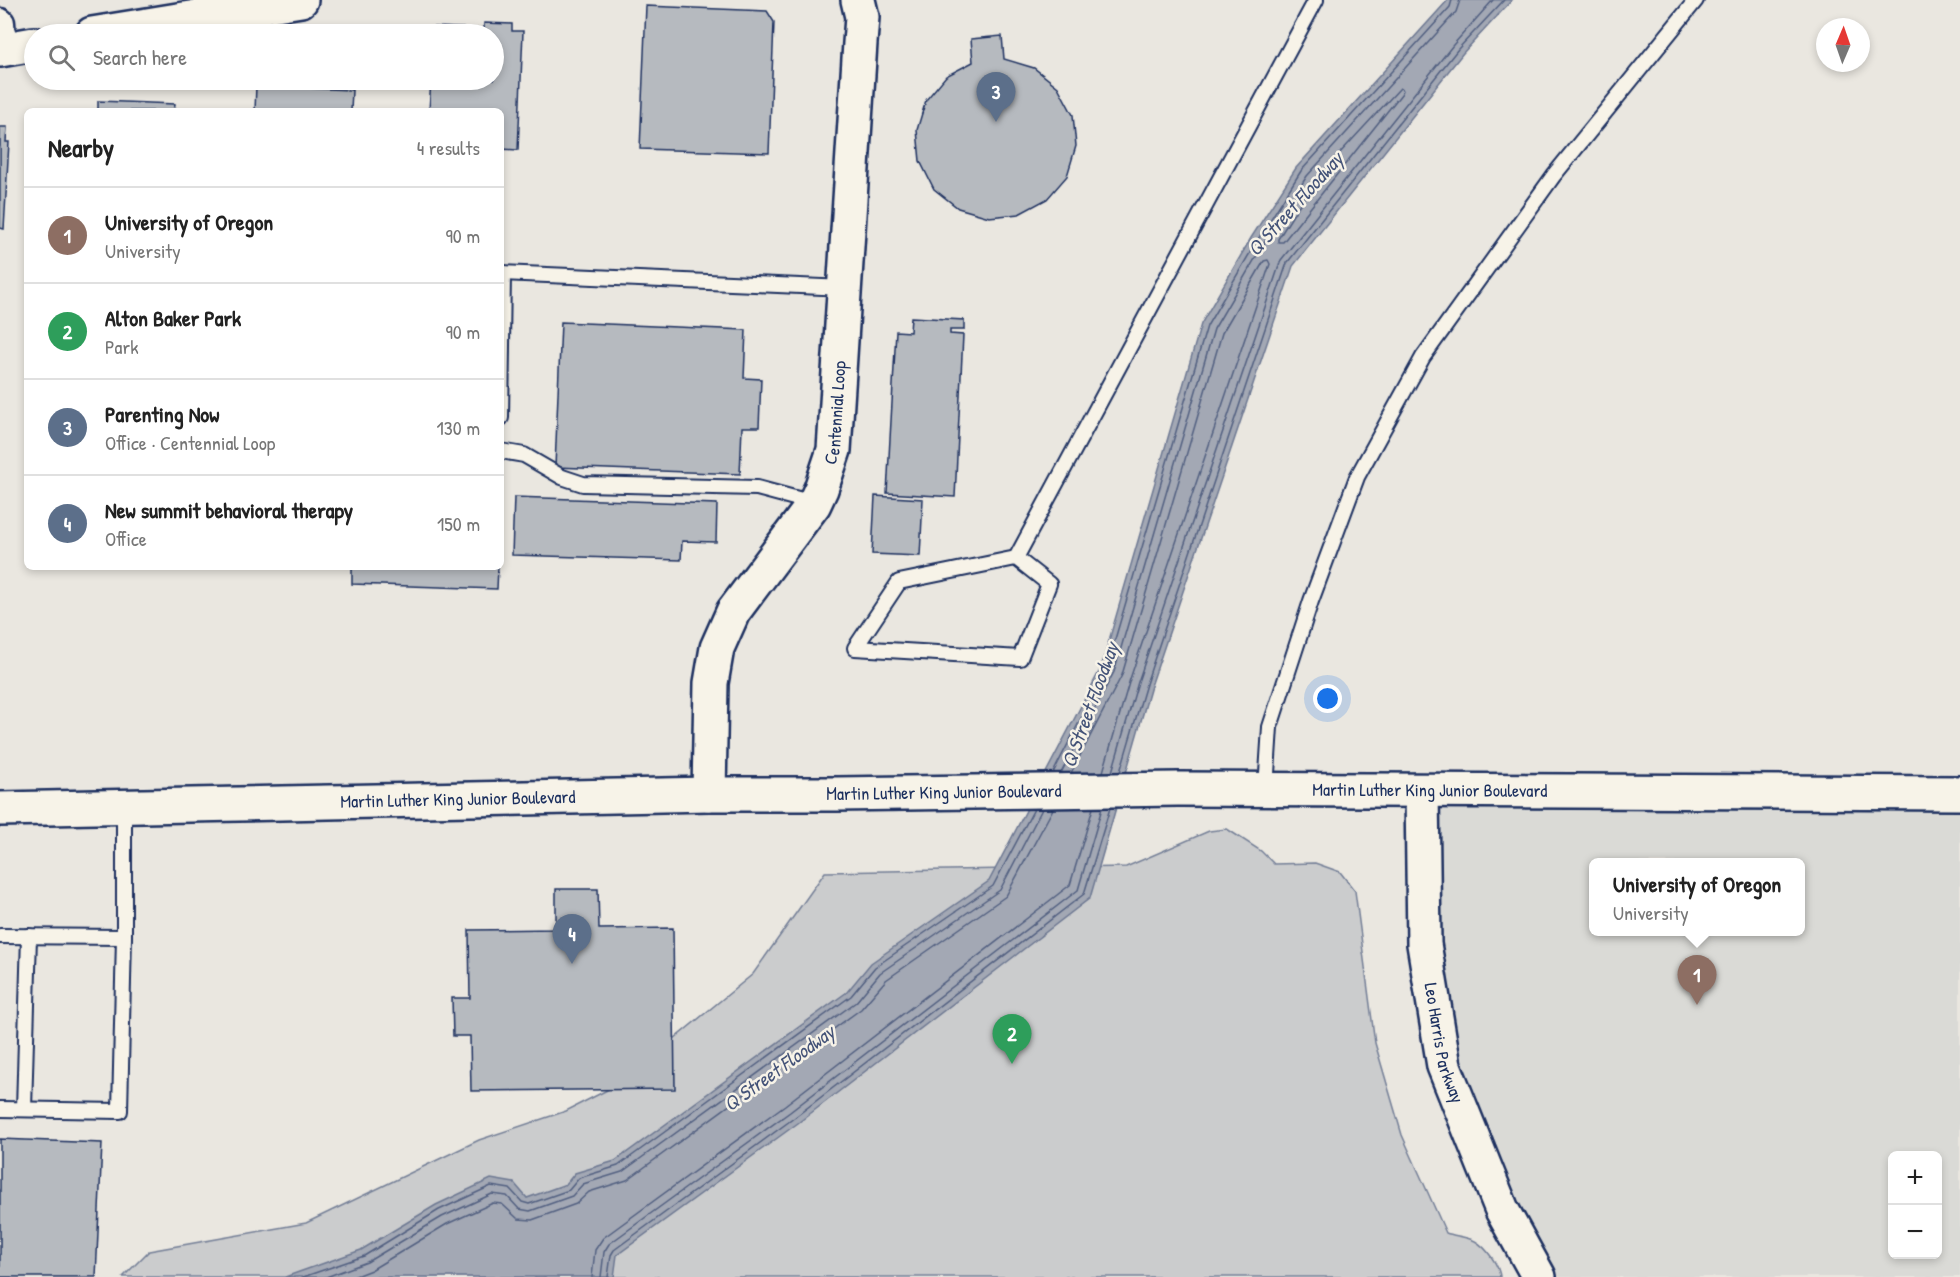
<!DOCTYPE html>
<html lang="en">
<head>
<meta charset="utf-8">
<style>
  :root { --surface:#fff; --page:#f2f2f2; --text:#222; --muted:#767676; --line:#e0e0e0; --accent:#7c3aed }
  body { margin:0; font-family:"Patrick Hand",sans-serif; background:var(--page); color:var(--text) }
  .controls { position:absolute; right:18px; bottom:18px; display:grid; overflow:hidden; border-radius:9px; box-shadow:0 3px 9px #0003 }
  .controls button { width:54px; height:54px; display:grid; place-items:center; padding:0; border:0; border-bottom:2px solid var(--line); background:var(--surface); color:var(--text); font:30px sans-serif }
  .compass { position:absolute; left:1816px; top:18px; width:54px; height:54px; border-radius:50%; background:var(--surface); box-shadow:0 3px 9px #0003; rotate:2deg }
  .you { position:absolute; left:1328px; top:699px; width:21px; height:21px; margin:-15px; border:4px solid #fff; border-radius:50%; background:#1a73e8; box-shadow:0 0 0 9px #1a73e833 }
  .badge { display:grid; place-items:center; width:39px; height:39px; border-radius:50%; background:var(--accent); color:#fff; font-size:20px; font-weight:700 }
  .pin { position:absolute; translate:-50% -50px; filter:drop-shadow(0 2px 3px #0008) }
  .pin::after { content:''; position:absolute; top:32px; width:21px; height:18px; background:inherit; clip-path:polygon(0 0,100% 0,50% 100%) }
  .popup { position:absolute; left:1589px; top:858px; width:216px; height:78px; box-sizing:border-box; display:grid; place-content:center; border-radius:9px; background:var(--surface); filter:drop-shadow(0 2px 4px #0005); font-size:20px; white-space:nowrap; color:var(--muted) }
  .popup b { font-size:22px; color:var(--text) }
  .popup::after { content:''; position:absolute; left:50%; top:100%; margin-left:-12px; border:12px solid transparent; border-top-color:var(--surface) }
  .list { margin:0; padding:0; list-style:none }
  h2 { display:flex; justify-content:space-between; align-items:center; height:78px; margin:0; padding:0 24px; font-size:26px }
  h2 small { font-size:20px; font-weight:400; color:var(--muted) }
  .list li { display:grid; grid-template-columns:39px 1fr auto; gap:18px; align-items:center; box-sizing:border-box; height:96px; padding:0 24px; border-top:2px solid var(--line) }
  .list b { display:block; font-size:22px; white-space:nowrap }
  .list p { margin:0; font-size:20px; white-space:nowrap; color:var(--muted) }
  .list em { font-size:20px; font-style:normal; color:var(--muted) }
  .icon { flex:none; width:33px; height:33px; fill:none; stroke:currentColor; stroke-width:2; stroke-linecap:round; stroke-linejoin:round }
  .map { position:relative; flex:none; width:1960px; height:1277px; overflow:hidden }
  .search { position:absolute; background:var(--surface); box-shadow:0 3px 9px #0003; left:24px; top:24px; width:480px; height:66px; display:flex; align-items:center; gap:15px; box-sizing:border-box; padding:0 21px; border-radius:33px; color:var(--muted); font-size:22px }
  .panel { position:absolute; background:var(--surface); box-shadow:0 3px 9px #0003; left:24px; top:108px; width:480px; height:462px; border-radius:9px }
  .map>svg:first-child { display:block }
  .built { fill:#dadad6; fill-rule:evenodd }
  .green { fill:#cbcccd; stroke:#737e96; stroke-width:1.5 }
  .water { fill:#a3a8b4; stroke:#6d7892; stroke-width:1.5 }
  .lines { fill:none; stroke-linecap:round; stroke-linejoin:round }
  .shore { stroke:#515f80; stroke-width:1.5 }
  .building { fill:#b6babf; stroke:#1b2f5e; stroke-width:1.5 }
  .lane-casing { stroke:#1b2f5e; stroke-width:18 }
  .street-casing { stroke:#1b2f5e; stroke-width:33 }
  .secondary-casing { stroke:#1b2f5e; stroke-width:38 }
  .lane { stroke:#f7f3e8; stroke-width:14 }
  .street { stroke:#f7f3e8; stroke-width:28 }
  .secondary { stroke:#f7f3e8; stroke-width:33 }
  .labels { text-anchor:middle; stroke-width:5; stroke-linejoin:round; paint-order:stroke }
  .street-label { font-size:18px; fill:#1b2f5e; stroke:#f7f3e8 }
  .water-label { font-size:20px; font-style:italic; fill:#445378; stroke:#f7f3e8 }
</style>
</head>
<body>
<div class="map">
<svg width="1960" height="1277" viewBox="0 0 1960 1277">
  <rect width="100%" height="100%" fill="#eae7e0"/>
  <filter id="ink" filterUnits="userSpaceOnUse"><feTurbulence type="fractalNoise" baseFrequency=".0167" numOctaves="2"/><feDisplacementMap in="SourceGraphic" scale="12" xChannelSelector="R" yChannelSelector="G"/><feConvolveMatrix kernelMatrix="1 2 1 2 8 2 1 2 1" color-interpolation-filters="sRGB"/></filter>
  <g filter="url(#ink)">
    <path class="built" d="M 1422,791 L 1960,793 L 1960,1277 L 1539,1277 L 1444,1066 ZM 1594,862 L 1800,862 L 1800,932 L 1594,932 ZM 1892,1156 L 1938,1156 L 1938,1254 L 1892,1254 Z"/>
    <path class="green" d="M 1227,829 L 1261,851 L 1274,864 L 1315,863 L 1340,872 L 1355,891 L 1375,1043 L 1402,1135 L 1446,1233 C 1455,1236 1467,1237 1475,1241 C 1486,1247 1499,1265 1500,1277 L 123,1277 L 149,1251 L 306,1223 L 479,1140 L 566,1111 L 619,1084 L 753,974 L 825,872 L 1126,867 L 1209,831 Z"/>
    <path class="water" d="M 1448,0 L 1512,0 L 1463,53 L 1293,266 L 1151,686 L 1090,898 L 798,1123 L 617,1255 L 614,1277 L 285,1277 L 361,1250 L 436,1205 L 491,1179 L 514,1183 L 527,1198 L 566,1184 L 575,1173 L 615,1161 L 847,992 L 871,963 L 989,881 L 1101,668 L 1201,324 L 1251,238 L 1296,168 Z"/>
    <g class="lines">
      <g class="shore">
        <path d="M 1400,88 L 1403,90 L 1402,93 L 1283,242 L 1278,242 L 1278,239 L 1314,181 Z"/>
        <path d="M 1112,772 L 1138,682 L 1281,260 L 1453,45 L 1493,0"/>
        <path d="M 1120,772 L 1146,684 L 1287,263 L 1458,49 L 1504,0"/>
        <path d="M 1053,773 L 1106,670 L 1207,326 L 1257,241 L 1301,171 L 1450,7 L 1452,0"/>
        <path d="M 1061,773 L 1114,672 L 1214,329 L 1263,245 L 1307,176 L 1456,12 L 1460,0"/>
        <path d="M 1071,773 L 1122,675 L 1222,333 L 1264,261 L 1268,260 L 1270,264 L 1130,679 L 1103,772"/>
        <path d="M 303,1277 L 364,1256 L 439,1210 L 491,1186 L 510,1189 L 522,1202 L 529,1204 L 569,1190 L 579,1178 L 618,1166 L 851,996 L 875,967 L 993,886 L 1034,809"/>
        <path d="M 326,1277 L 367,1262 L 442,1217 L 492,1194 L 507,1196 L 519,1209 L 530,1211 L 572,1196 L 583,1184 L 622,1172 L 856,1002 L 880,973 L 1000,890 L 1042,809"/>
        <path d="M 353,1277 L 371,1270 L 447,1224 L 493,1203 L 502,1204 L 518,1219 L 532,1220 L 576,1204 L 589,1192 L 627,1180 L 861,1009 L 886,980 L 1006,896 L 1053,809"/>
        <path d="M 592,1277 L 595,1250 L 603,1238 L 785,1105 L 1070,885 L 1093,808"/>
        <path d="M 601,1277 L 604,1252 L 609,1244 L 790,1112 L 1078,890 L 1102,808"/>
        <path d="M 608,1277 L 611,1255 L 614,1250 L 794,1118 L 1084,894 L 1110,808"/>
      </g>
    </g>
    <g class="building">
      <path d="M 646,6 L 767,11 L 774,22 L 769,153 L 640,149 Z"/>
      <path d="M 484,23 L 512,24 L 512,31 L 523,31 L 518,150 L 501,149 L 501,111 L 429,111 L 431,80 L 494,80 L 494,34 L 433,34 L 433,27 L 484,29 Z"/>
      <path d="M 1002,36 L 1004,59 L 1034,68 L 1058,87 L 1073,115 L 1076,146 L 1067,176 L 1047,199 L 1019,214 L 989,217 L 958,208 L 934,189 L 920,161 L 917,130 L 926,100 L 946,76 L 973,62 L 971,39 Z"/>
      <path d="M 256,86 L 352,90 L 351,111 L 255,111 Z"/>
      <path d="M 98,101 L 175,104 L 174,111 L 98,111 Z"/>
      <path d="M 0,127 L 7,127 L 6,142 L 9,142 L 4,229 L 0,228 Z"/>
      <path d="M 911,317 L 964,320 L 964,330 L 950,330 L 950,334 L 963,335 L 955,497 L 887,493 L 896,331 L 910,332 Z"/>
      <path d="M 561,322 L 746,330 L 744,378 L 761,379 L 759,427 L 742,427 L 740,474 L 555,467 Z"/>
      <path d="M 875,496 L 923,499 L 920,556 L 872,554 Z"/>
      <path d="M 514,497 L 717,504 L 716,542 L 682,541 L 681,560 L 512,555 Z"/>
      <path d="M 352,567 L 498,567 L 497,589 L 352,584 Z"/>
      <path d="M 556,889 L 598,889 L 599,929 L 673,928 L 675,1089 L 471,1091 L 470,1036 L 453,1036 L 452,998 L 470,998 L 469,930 L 556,929 Z"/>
      <path d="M 0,1139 L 102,1143 L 96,1277 L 0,1277 Z"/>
    </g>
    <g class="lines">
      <g class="lane-casing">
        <g id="lane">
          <path d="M 501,273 L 845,288"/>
          <path d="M 501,418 L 503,273"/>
          <path d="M 501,451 L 524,455 L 562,477 L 583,484 L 757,488 L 813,503"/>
          <path d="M 1016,558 L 1316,0"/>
          <path d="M 1016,558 L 1049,584 L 1020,658 L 855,648 L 899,582 Z"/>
          <path d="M 1266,789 L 1270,727 L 1311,601 L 1357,477 L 1423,357 L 1554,175 L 1696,0"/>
          <path d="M 0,936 L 124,937 L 124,808"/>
          <path d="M 0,1109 L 120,1111 L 124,937"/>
          <path d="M 24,1109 L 29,936"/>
        </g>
      </g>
      <g class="street-casing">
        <path id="street" d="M 0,23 L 2,49"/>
      </g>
      <g class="secondary-casing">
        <g id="secondary">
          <path d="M 92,34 L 301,0"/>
          <path d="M 0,50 L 34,44"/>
          <path id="s1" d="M 1422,791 L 1424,944 L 1444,1066 L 1502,1210 L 1539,1277"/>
          <path id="s2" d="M 709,794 L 711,683 L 717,648 L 733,612 L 814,504 L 821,489 L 834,450 L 860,43 L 862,17 L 858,0"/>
          <path id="s3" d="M 0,809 L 709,794 L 837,794 L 1178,789 L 1960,793"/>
        </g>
      </g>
      <use href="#lane" class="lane"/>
      <use href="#street" class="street"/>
      <use href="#secondary" class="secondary"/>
    </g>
  </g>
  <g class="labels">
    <g class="street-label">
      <text dy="6" stroke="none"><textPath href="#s2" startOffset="416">Centennial Loop</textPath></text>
      <text dy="6" stroke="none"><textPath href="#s3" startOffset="1430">Martin Luther King Junior Boulevard</textPath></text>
      <text dy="6" stroke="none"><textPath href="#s3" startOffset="944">Martin Luther King Junior Boulevard</textPath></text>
      <text dy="6" stroke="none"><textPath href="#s3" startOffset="458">Martin Luther King Junior Boulevard</textPath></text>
      <text dy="6" stroke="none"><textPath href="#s1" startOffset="254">Leo Harris Parkway</textPath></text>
    </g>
    <g class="water-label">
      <text transform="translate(1295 204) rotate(-48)" y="7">Q Street Floodway</text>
      <text transform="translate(1090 705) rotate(-70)" y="7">Q Street Floodway</text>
      <text transform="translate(779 1068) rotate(-36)" y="7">Q Street Floodway</text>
    </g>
  </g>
</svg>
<div class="controls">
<button>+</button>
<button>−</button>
</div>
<svg class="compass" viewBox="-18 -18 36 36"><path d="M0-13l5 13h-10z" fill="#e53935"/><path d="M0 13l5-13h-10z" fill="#767676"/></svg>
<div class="you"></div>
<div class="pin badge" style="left:1697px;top:1005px;background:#8d6e63">1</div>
<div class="popup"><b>University of Oregon</b>University</div>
<div class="pin badge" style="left:1012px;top:1064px;background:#2e9e5b">2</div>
<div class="pin badge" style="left:996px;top:122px;background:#5c6f8a">3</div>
<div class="pin badge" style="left:572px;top:964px;background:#5c6f8a">4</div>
<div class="search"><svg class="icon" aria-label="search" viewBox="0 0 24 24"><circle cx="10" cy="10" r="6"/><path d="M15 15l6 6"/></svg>Search here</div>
<section class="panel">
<h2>Nearby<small>4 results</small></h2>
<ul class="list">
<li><span class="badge" style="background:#8d6e63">1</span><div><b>University of Oregon</b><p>University</p></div><em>90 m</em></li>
<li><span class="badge" style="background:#2e9e5b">2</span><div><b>Alton Baker Park</b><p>Park</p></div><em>90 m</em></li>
<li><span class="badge" style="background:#5c6f8a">3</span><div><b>Parenting Now</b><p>Office · Centennial Loop</p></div><em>130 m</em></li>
<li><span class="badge" style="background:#5c6f8a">4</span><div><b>New summit behavioral therapy</b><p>Office</p></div><em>150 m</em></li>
</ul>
</section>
</div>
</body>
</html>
